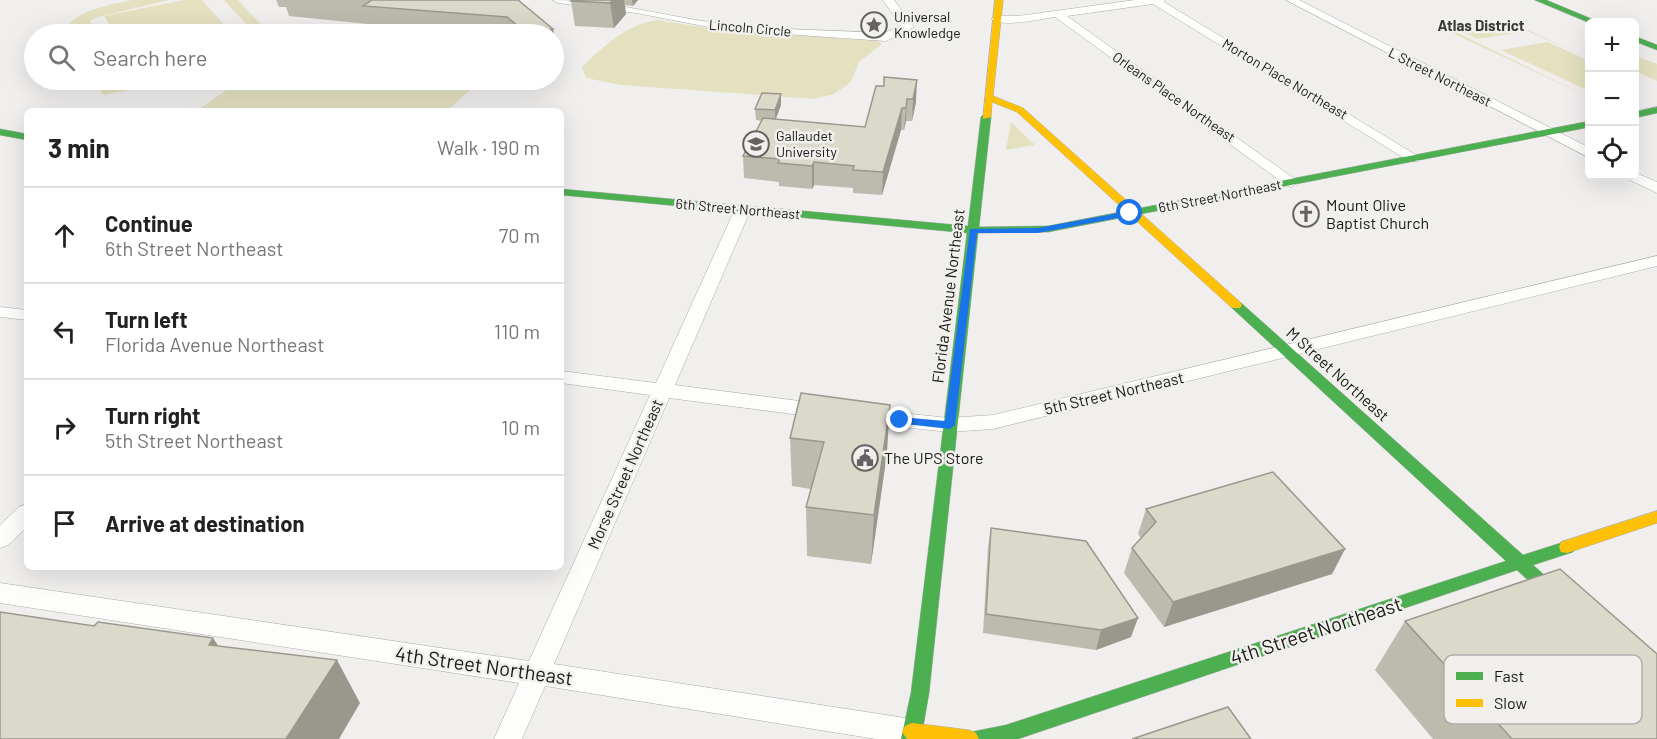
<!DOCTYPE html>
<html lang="en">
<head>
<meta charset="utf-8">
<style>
  :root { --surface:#fff; --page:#f2f2f2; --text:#222; --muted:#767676; --line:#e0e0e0 }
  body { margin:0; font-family:Barlow,sans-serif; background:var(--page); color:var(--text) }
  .controls { position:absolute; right:18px; top:18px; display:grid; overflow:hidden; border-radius:9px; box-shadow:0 6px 24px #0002 }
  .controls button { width:54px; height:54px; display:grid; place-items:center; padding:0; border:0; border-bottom:2px solid var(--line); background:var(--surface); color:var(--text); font:30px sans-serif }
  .stop { position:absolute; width:18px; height:18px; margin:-14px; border:4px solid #1a73e8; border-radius:50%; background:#fff }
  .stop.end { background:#1a73e8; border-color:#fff; box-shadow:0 2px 6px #0008 }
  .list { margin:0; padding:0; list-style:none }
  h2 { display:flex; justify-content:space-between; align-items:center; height:78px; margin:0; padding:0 24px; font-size:26px }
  h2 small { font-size:20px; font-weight:400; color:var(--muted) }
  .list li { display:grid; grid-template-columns:39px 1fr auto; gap:18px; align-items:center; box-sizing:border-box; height:96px; padding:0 24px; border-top:2px solid var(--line) }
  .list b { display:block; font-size:22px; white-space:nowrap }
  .list p { margin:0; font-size:20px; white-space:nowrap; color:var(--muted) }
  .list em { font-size:20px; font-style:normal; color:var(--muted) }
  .icon { flex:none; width:33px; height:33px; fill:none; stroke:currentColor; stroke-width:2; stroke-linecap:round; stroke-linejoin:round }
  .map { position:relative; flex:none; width:1657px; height:739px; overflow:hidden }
  .search { position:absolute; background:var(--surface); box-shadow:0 6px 24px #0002; left:24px; top:24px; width:540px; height:66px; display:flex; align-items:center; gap:15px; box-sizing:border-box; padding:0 21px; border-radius:33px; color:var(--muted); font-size:22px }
  .panel { position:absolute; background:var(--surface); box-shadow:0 6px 24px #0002; left:24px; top:108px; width:540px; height:462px; border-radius:9px }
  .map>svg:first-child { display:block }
  .green { fill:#e4e1c1 }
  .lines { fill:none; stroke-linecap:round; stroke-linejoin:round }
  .street-casing { stroke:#ababaa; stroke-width:1 }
  .fast-casing { stroke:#ababaa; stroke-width:1 }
  .slow-casing { stroke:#ababaa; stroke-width:1 }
  .street { fill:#fdfdfc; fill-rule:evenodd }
  .fast { fill:#4caf50; fill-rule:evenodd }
  .slow { fill:#ffc107; fill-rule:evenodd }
  .wall { fill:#bcbbae }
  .shaded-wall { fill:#99988d }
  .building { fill:#dbd9ca; stroke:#99988d; stroke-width:1.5 }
  .route { fill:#1a73e8 }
  .labels { text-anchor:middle; stroke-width:5; stroke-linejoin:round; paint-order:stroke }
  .far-poi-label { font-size:14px; fill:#181817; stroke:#f1f0ed; text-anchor:start }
  .far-street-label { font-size:14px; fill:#181817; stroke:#f1f0ed }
  .far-neighbourhood-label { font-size:15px; font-weight:bold; fill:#393937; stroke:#f1f0ed }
  .poi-label { font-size:16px; fill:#181817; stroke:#f1f0ed; text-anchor:start }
  .street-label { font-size:16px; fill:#181817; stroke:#f1f0ed }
  .near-street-label { font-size:20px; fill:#181817; stroke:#f1f0ed }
  .key { fill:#f1f0ed; stroke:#b0afad; stroke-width:1.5 }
  .key-label { font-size:16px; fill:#181817 }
</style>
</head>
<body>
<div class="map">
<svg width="1657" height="739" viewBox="0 0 1657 739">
  <rect width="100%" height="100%" fill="#f0efee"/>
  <g class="green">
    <path d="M 132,0 L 169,0 L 98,17 L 90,21 L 98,34 L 70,34 L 67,29 C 74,10 114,4 132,0 Z"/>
    <path d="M 184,0 L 202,0 L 232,34 L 115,34 L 104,16 Z"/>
    <path d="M 224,0 L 238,0 L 270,34 L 255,34 Z"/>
    <path d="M 657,20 L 720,30 L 878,41 L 882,44 L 859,62 L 851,82 L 834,94 L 814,99 L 621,85 L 586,78 L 582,67 C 603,47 627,24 657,20 Z"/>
    <path d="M 1490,20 L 1512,23 L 1589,58 L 1506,22 L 1495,21 L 1452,30 L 1589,97 L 1452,33 L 1448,28 Z"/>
    <path d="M 1492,23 L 1516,33 L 1478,39 L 1455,29 Z"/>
    <path d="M 1548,42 L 1589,61 L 1589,91 L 1501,50 Z"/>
    <path d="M 1635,56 L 1657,64 L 1657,81 L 1641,74 L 1635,68 Z"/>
    <path d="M 94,80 L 124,80 L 127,84 L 195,80 C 164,87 133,88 103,95 Z"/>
    <path d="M 241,80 L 481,80 L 447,111 L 196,111 Z"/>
    <path d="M 1011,122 L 1035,145 L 1006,150 Z"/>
  </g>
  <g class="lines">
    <g class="street-casing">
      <g id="street">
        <path d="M 553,0 C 612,0 666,17 724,24 C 777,30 831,30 884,33 L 901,26 L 883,0 L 894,0 L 914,27 L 886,41 L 724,30 L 636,13 L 558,3 Z"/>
        <path d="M 1135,0 L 1165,0 L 1164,2 L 1421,158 L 1419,161 L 1409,161 L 1153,4 L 1067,16 L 1299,182 L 1291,187 L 1286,185 L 1055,17 C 1040,19 1003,28 991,19 L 997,16 L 1018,16 Z"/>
        <path d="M 1286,0 L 1299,0 L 1590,148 L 1590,158 Z"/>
        <path d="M 1634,172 L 1657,182 L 1657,193 L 1628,179 L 1626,176 L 1634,176 Z"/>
        <path d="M 743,204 L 751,209 L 675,385 L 823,404 L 830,406 L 833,411 L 830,416 L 823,418 L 669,398 L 554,664 L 912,719 L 922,723 L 926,732 L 923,739 L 876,739 L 545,686 L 522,739 L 494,739 L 519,683 L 0,603 L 0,583 L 529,661 L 650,395 L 561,383 L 561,371 L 656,383 L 735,209 Z"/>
        <path d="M 1657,256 L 1657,266 L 993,429 L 949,432 L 864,423 L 857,421 L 854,416 L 857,411 L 864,409 L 949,418 L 993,415 Z"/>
        <path d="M 0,307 L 27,310 L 27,320 L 0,317 Z"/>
        <path d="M 27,504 L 27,527 L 8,545 L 0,548 L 0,525 L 19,507 Z"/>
      </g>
    </g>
    <g class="fast-casing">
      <g id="fast">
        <path d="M 1535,0 L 1546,0 L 1599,22 L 1590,23 Z"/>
        <path d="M 1634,36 L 1657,45 L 1657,50 L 1634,41 Z"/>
        <path d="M 1657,107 L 1657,113 L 1634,118 L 1634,112 Z"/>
        <path d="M 986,114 L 991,117 L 979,227 L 1048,226 L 1590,121 L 1590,127 L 1048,232 L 978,233 L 929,693 L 921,739 L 901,739 L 911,693 L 967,233 L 561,195 L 561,189 L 968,226 L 981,117 Z"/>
        <path d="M 0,129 L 27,134 L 27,140 L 0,135 Z"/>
        <path d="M 1236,301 L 1240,302 L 1523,555 L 1567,541 L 1573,542 L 1575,547 L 1573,552 L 1533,565 L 1569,597 L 1572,602 L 1569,607 L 1563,609 L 1557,607 L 1517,570 L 1018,739 L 963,739 L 966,733 L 1006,725 L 1506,561 L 1232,308 L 1230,305 L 1232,302 Z"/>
      </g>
    </g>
    <g class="slow-casing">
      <g id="slow">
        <path d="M 995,0 L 1003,0 L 993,96 L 1023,108 L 1240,302 L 1242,305 L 1240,308 L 1232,308 L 1017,112 L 992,102 L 991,117 L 983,119 Z"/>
        <path d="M 1657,511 L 1657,523 L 1567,553 L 1561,552 L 1559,547 L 1561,542 Z"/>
        <path d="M 912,723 L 969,730 L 976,733 L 979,739 L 907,739 L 902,732 L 905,726 Z"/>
      </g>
    </g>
    <use href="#street" class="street"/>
    <use href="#fast" class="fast"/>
    <use href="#slow" class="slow"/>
  </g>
  <g class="wall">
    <path d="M 276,0 L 518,0 L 553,29 L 558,55 L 554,34 L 408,34 L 371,32 L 368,24 L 289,16 L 286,7 L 279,7 Z"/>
    <path d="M 572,0 L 638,0 L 633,6 L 625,5 L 626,14 L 614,28 L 575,26 L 571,1 Z"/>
    <path d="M 884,77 L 916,102 L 912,121 L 906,121 L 904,130 L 901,130 L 882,195 L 853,193 L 853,188 L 814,185 L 812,189 L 779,186 L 779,182 L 744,178 L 743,156 L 762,121 L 756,120 L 755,109 L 781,105 L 776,119 L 865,127 L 884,86 Z"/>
    <path d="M 801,393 L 887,453 L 871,564 L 807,556 L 806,507 L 811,489 L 792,486 L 790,438 Z"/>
    <path d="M 1146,509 L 1345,549 L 1332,574 L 1164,627 L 1124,573 L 1132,548 L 1141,538 L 1138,534 Z"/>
    <path d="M 991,528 L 1131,637 L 1096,650 L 983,633 L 988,547 Z"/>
    <path d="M 1405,621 L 1657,739 L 1433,739 L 1375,670 Z"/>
  </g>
  <g class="shaded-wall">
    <path d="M 613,0 L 624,0 L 626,14 L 614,28 L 610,3 Z"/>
    <path d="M 632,0 L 638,0 L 633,6 Z"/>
    <path d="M 553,29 L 558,55 L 554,56 L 554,34 L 529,34 Z"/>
    <path d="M 917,80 L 916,102 L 912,121 L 913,99 Z"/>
    <path d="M 781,94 L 781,105 L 775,121 L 775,110 Z"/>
    <path d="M 907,99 L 906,121 L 904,130 L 906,108 Z"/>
    <path d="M 902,108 L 901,130 L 882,195 L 883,172 Z"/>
    <path d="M 814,162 L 814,185 L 812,189 L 812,166 Z"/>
    <path d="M 890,405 L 887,453 L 871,564 L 874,515 Z"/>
    <path d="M 1345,549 L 1332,574 L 1164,627 L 1173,602 Z"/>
    <path d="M 1138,618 L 1131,637 L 1096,650 L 1101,630 Z"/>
    <path d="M 213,638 L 242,681 L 209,645 Z"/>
    <path d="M 337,660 L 360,703 L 339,739 L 286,739 Z"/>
  </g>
  <g class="building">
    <path d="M 372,0 L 518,0 L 553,29 L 527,34 L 507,17 L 363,6 Z"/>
    <path d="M 572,0 L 613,0 L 610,3 L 571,1 Z"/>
    <path d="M 884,77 L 917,80 L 913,99 L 907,99 L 906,108 L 902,108 L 883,172 L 853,170 L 854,166 L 814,162 L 812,166 L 778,163 L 780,159 L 743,156 L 763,118 L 865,127 L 876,86 L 884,86 Z"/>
    <path d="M 762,93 L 781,94 L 775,110 L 755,109 Z"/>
    <path d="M 801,393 L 890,405 L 874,515 L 806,507 L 824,442 L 790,438 Z"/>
    <path d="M 1273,472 L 1345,549 L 1173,602 L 1132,548 L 1156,522 L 1146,509 Z"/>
    <path d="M 991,528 L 1086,541 L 1138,618 L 1101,630 L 986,614 Z"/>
    <path d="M 1560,569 L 1657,654 L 1657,739 L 1512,739 L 1405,621 Z"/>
    <path d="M 0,612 L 94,626 L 98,622 L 213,638 L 209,645 L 337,660 L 286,739 L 0,739 Z"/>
    <path d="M 1228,707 L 1251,739 L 1132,739 Z"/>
  </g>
  <path class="route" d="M 1130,211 L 1133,215 L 1038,233 L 977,233 L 955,425 L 950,429 L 896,423 L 895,420 L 900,417 L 945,421 L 970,229 L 1038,228 Z"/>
  <defs>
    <g id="sight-ring" transform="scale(1.35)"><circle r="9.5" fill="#f1f0ed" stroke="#646362" stroke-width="1.5"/><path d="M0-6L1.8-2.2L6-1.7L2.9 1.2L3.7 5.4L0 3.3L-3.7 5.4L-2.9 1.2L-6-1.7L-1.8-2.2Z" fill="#646362"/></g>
    <g id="university-ring" transform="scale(1.35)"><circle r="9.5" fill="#f1f0ed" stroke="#646362" stroke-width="1.5"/><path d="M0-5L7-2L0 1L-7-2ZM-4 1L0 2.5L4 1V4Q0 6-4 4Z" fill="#646362"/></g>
    <g id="church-ring" transform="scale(1.35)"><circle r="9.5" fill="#f1f0ed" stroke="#646362" stroke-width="1.5"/><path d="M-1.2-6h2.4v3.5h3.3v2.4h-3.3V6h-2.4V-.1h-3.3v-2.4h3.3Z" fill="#646362"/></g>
    <g id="civic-ring" transform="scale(1.35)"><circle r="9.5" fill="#f1f0ed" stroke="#646362" stroke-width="1.5"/><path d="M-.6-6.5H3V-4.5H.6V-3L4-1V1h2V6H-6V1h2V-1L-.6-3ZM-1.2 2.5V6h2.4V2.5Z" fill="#646362"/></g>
  </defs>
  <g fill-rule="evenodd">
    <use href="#sight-ring" x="874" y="25"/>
    <use href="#university-ring" x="756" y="144"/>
    <use href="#church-ring" x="1306" y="214"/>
    <use href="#civic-ring" x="865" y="458"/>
  </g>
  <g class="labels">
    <g class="far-poi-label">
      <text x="894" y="22">Universal<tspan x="894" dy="16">Knowledge</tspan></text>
      <text x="776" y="141">Gallaudet<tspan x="776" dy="16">University</tspan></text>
    </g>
    <g class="far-street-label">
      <text transform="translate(750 28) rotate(5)" y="5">Lincoln Circle</text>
      <text transform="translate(1440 77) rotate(27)" y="5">L Street Northeast</text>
      <text transform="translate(1285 79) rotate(31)" y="5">Morton Place Northeast</text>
      <text transform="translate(1174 97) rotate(35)" y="5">Orleans Place Northeast</text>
      <text transform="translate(1220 196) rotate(-11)" y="5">6th Street Northeast</text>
      <text transform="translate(738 209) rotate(5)" y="5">6th Street Northeast</text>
    </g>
    <g class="far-neighbourhood-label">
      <text x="1481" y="31">Atlas District</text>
    </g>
    <g class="poi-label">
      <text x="1326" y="211">Mount Olive<tspan x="1326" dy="18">Baptist Church</tspan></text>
      <text x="884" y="464">The UPS Store</text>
    </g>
    <g class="street-label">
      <text transform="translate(948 296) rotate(-83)" y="6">Florida Avenue Northeast</text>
      <text transform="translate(1338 374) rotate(42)" y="6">M Street Northeast</text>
      <text transform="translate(1114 393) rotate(-13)" y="6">5th Street Northeast</text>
      <text transform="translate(625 474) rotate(-66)" y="6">Morse Street Northeast</text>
    </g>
    <g class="near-street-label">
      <text transform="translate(1316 631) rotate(-18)" y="7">4th Street Northeast</text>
      <text transform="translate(484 666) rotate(8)" y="7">4th Street Northeast</text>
    </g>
  </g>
  <rect x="1444" y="655" width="198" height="69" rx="9" class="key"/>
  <rect x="1456" y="672" width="27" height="8" fill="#4caf50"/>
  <rect x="1456" y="699" width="27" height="8" fill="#ffc107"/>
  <g class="key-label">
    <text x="1494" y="682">Fast</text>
    <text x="1494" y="709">Slow</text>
  </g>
</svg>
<div class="controls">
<button>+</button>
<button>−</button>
<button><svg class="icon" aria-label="locate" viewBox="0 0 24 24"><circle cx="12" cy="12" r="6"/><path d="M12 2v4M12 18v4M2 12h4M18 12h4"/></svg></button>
</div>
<div class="stop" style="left:1130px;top:213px"></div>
<div class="stop end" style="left:900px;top:420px"></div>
<div class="search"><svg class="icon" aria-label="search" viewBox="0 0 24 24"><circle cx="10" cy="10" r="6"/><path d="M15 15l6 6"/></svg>Search here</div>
<section class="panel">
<h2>3 min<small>Walk · 190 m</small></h2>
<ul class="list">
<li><svg class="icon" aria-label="ahead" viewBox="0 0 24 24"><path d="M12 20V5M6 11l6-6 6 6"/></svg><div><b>Continue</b><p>6th Street Northeast</p></div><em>70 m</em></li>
<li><svg class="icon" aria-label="left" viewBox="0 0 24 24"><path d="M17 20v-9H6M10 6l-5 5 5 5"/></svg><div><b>Turn left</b><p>Florida Avenue Northeast</p></div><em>110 m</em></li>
<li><svg class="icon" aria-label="right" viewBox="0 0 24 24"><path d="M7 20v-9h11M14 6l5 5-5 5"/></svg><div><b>Turn right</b><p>5th Street Northeast</p></div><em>10 m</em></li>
<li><svg class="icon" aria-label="arrive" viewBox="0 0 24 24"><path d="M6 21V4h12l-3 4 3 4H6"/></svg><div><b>Arrive at destination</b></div></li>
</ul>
</section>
</div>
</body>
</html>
